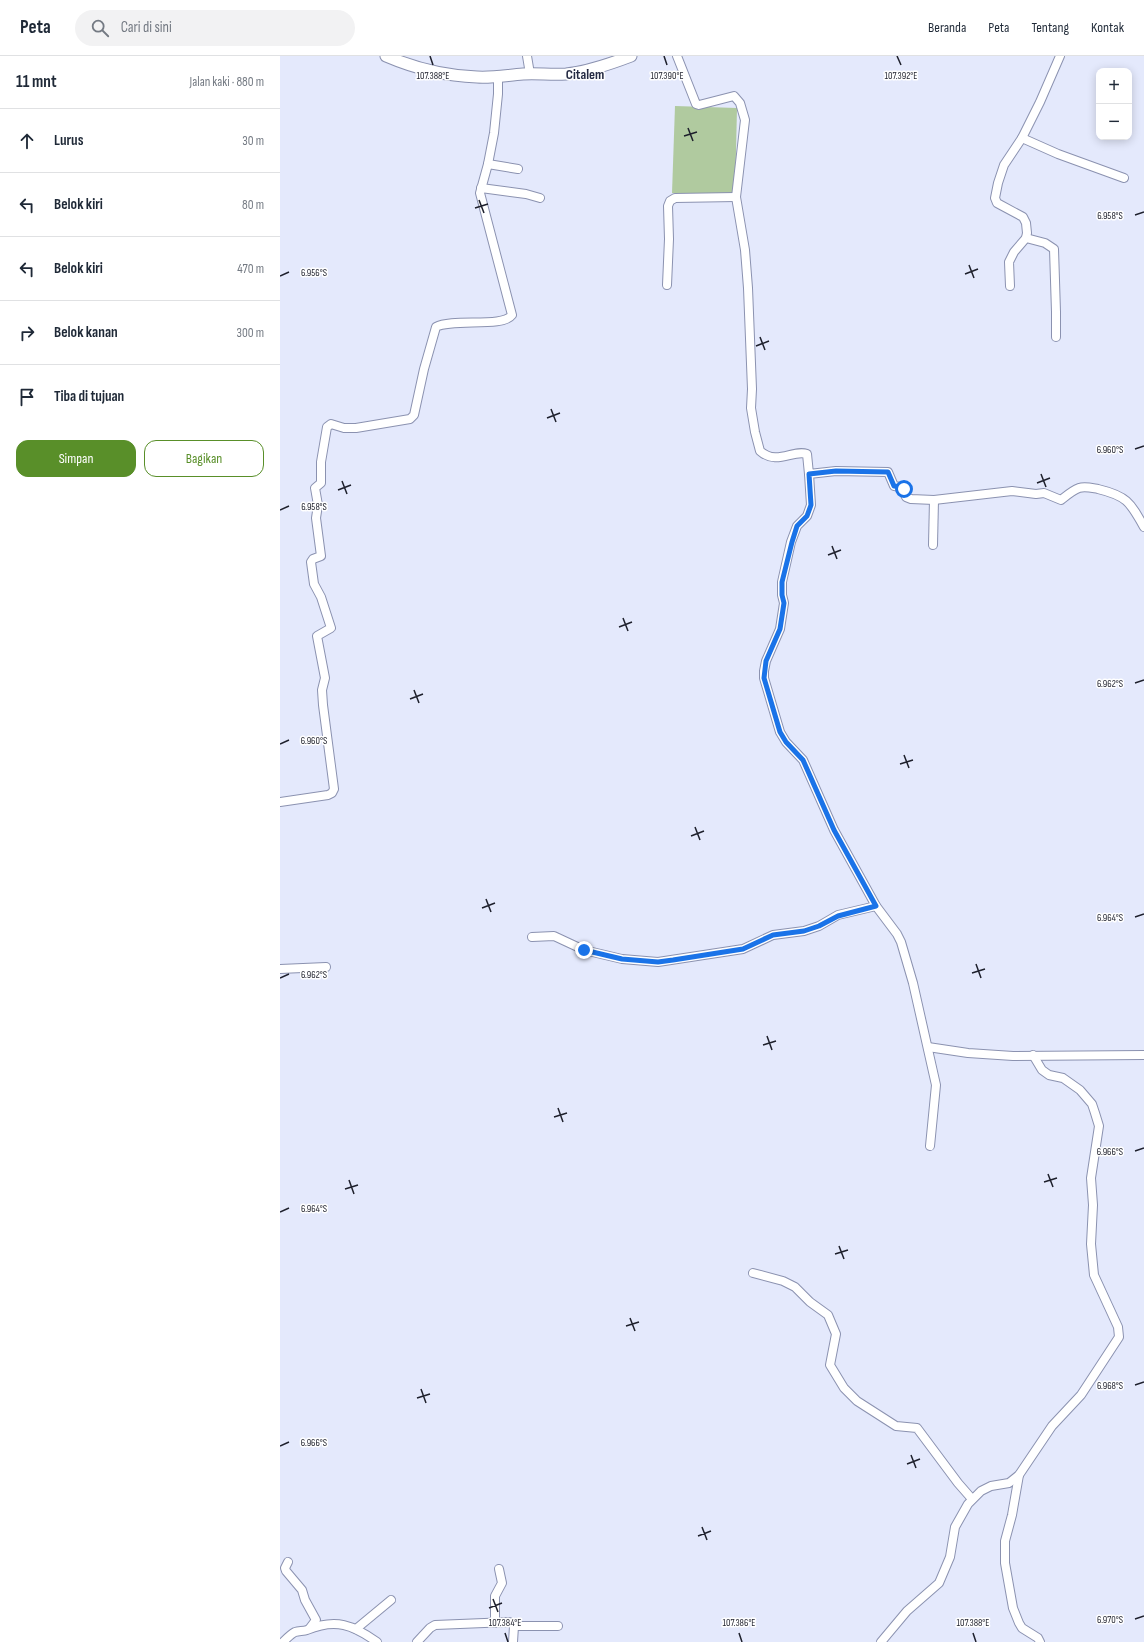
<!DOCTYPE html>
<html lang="id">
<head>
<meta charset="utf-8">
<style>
  :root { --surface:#fff; --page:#f2f2f3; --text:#1f2937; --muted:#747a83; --line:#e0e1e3; --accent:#598f29 }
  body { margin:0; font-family:"Sofia Sans Condensed",sans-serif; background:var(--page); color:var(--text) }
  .controls { position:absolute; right:12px; top:12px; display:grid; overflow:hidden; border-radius:8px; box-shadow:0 2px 10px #0003 }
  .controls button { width:36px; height:36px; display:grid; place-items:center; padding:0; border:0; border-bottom:1px solid var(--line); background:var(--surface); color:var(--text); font:20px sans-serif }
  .stop { position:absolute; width:12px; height:12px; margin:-9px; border:3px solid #1a73e8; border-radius:50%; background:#fff }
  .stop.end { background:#1a73e8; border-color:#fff; box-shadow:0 1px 4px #0008 }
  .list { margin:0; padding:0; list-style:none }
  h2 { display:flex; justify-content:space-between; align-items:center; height:52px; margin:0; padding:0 16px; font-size:17px }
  h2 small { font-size:13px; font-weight:400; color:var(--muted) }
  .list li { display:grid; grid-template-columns:26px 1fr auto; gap:12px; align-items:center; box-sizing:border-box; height:64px; padding:0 16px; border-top:1px solid var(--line) }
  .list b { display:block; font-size:15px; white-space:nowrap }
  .list em { font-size:13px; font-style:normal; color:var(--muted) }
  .actions { display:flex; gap:8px; padding:12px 16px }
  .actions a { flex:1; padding:9px 0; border:1px solid var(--accent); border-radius:12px; text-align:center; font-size:14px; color:var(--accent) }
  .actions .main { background:var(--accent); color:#fff }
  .icon { flex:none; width:22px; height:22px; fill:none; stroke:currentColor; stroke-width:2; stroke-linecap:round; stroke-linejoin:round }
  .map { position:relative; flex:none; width:864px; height:1586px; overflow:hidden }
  header { display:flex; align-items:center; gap:24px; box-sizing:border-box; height:56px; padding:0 20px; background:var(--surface); border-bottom:1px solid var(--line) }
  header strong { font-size:19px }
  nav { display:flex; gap:22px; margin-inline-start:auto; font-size:14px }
  .search { width:280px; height:36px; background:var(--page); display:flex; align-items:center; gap:10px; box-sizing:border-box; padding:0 14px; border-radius:22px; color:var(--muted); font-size:15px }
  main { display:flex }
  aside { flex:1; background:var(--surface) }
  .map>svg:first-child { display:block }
  .green { fill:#b0ca9f }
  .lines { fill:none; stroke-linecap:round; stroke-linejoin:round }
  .minor-casing { stroke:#8b92b0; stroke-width:10 }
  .secondary-casing { stroke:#8b92b0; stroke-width:13 }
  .minor { stroke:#fff; stroke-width:8 }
  .secondary { stroke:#fff; stroke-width:11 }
  .route { stroke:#1a73e8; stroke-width:5 }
  .ticks { fill:none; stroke:#1e202c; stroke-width:1.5 }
  .labels { text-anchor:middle; stroke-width:3; stroke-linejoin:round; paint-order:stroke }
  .quarter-label { font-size:14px; font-weight:bold; fill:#252b43; stroke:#fff }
  .ticks-label { font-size:10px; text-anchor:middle; fill:#1e202c; stroke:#fff; stroke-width:3; stroke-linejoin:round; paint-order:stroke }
</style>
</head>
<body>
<header>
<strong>Peta</strong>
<div class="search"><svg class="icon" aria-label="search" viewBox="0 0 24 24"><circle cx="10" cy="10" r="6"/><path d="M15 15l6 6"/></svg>Cari di sini</div>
<nav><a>Beranda</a><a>Peta</a><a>Tentang</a><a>Kontak</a></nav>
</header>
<main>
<aside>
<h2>11 mnt<small>Jalan kaki · 880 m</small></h2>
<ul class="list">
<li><svg class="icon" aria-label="ahead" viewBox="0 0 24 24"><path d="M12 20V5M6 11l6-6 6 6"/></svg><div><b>Lurus</b></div><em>30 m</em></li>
<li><svg class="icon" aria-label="left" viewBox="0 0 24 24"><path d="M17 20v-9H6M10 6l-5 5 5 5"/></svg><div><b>Belok kiri</b></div><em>80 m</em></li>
<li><svg class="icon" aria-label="left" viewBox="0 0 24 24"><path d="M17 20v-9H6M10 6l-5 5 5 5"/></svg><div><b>Belok kiri</b></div><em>470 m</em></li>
<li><svg class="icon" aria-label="right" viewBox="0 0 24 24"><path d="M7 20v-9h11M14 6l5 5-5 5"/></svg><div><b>Belok kanan</b></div><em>300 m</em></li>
<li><svg class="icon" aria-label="arrive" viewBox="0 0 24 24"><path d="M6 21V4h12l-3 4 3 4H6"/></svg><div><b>Tiba di tujuan</b></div></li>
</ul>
<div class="actions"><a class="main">Simpan</a><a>Bagikan</a></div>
</aside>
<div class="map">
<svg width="864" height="1586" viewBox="0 0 864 1586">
  <rect width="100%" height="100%" fill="#e4e9fc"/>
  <path class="green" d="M 395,50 L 457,52 L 455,139 L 392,137 Z"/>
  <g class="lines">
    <g class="minor-casing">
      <g id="minor">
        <path d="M 247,0 L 250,18"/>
        <path d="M 397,0 L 416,48 L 419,49 L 454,40 L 460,47 L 465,64 L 456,141 L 465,194 L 468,232 L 472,333 L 471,352 L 475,376 L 480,395 C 497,410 513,393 527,398 L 529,418 L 556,415 L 608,416 L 614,430 L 622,431 L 626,441 L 631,443 L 654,444 L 732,435 L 756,438 L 764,437 L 781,444 C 786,440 793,434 799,432 C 805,430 812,432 818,433 C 847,440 850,446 864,471"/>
        <path d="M 742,82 L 778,98 L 844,122"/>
        <path d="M 208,108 L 238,113"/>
        <path d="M 201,132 L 246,138 L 260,142"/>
        <path d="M 746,182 L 765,187 L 774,193 L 776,256 L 776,281"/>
        <path d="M 387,229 L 389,183 L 388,150 L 390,145 L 395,142 L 456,141"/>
        <path d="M 730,230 L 729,206 L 734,196 L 746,182 L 747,177 L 746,167 L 743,161 L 717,147 L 715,142 L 718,127 L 724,109 L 742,82 L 760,46 L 780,0"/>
        <path d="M 529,418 L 531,449 L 527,460 L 517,470 L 511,486 L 502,526 L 502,539 L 504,547 L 500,573 L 486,605 L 484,615 L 484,622 L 500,676 L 506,686 L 523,704 L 554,774 L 596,850 L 617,878 L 621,886 L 633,927 L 656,1029 L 650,1090"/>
        <path d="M 653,489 L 654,444"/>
        <path d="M 0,746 L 48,739 L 52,737 L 54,733 L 43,649 L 42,634 L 45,622 L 37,580 L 51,572 L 41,541 L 34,528 L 31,506 L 33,503 L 41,500 L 36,462 L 38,449 L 35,432 L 41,427 L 41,406 L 47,371 L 51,368 L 64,372 L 76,372 L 130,363 L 134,359 L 144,313 L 156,271 C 173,262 223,272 232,259 L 200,137 L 208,108 L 214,77 L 218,38 L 218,21"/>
        <path d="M 252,881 L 274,880 L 304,894 L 342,903 L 378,906 L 463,893 L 493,879 L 524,875 L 539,870 L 558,859 L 596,850"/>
        <path d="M 0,913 L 46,911"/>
        <path d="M 648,991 L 688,997 L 733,1000 L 864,999"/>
        <path d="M 473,1217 L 503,1225 L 515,1231 L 530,1246 L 548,1259 L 556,1278 L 550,1309 L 564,1332 L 577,1345 L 616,1370 L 637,1372 L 678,1427 L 692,1443"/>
        <path d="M 739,1419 L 732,1459 L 725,1485 L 725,1507 L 733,1552 L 739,1567 L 742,1572 L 758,1582 L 760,1586"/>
        <path d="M 8,1506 L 5,1512 L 6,1515 L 22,1534 L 25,1544 L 36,1564 L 30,1572"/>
        <path d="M 215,1567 L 215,1540 L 222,1527 L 219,1513"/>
        <path d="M 234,1570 L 278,1570"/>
        <path d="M 76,1573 L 111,1544"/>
        <path d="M 3,1586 C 6,1583 11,1578 15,1576 C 19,1575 24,1575 27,1574 C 56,1562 73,1569 97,1586"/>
        <path d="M 137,1586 L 150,1572 L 155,1569 L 229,1566 L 232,1567 L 234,1570 L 233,1586"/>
        <path d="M 601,1586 L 627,1555 L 659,1527 L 670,1501 L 675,1471 L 688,1448 L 701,1435 L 711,1430 L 729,1427 L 739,1419 L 772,1370 L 801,1339 L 839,1281 L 838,1271 L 814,1219 L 811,1188 L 813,1149 L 811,1122 L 819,1070 L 815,1057 L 812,1048 L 800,1034 L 783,1022 L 769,1019 L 762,1014 L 753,999"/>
      </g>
    </g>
    <g class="secondary-casing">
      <path id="secondary" d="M 106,0 C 134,12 166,20 197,21 C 213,22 228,19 243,18 C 257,17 271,19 286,18 C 307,16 330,8 351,0"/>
    </g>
    <use href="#minor" class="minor"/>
    <use href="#secondary" class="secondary"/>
  </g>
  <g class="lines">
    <path class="route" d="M 304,894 L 342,903 L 378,906 L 393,904 L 463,893 L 493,879 L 524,875 L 539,870 L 558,860 L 596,850 L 554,774 L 523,704 L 506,686 L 500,676 L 484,622 L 486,605 L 500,573 L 504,547 L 502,539 L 502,526 L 512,486 L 517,470 L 527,460 L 531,449 L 529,418 L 556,415 L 608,416 L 614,430 L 622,431 L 624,433"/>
  </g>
  <path class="ticks" d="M 150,0 L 153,9M 384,0 L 387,9M 617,0 L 621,9M 408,72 L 413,85M 404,80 L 417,76M 199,144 L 204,157M 195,152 L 208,148M 855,159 L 864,156M 689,209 L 694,222M 685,218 L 698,213M 0,220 L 9,216M 480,281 L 485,294M 476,290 L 489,285M 271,353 L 276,366M 267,362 L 280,357M 855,393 L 864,390M 761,418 L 766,431M 62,425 L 67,438M 757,427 L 770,422M 58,434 L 71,429M 0,454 L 9,450M 552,490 L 557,503M 548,499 L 561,494M 343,562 L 348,575M 339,571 L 352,566M 855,627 L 864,624M 134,634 L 139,647M 130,643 L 143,638M 0,688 L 9,684M 624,699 L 629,712M 620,708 L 633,704M 415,771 L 420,784M 411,780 L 424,775M 206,843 L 211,856M 202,852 L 215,847M 855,861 L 864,858M 696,908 L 701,922M 692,917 L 705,913M 0,922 L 9,918M 487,980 L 492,994M 483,989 L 496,985M 278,1052 L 283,1066M 274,1061 L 287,1057M 855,1095 L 864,1092M 768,1118 L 773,1131M 69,1124 L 74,1138M 764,1126 L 777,1122M 65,1133 L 78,1129M 0,1156 L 9,1152M 559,1190 L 564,1203M 555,1198 L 568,1194M 350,1262 L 355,1275M 346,1270 L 359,1266M 855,1329 L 864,1326M 141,1333 L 146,1347M 137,1342 L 150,1338M 0,1390 L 9,1386M 631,1399 L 636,1412M 627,1408 L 640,1403M 422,1471 L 427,1484M 418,1480 L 431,1475M 213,1543 L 218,1556M 209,1552 L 222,1547M 855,1563 L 864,1560M 225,1577 L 228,1586M 459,1577 L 462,1586M 693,1577 L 696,1586"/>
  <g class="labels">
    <g class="quarter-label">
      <text x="305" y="23">Citalem</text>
    </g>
  </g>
  <g class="ticks-label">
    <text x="153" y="23">107.388°E</text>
    <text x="387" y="23">107.390°E</text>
    <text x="621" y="23">107.392°E</text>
    <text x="830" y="163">6.958°S</text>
    <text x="34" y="220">6.956°S</text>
    <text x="830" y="397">6.960°S</text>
    <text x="34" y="454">6.958°S</text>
    <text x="830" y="631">6.962°S</text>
    <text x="34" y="688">6.960°S</text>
    <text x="830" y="865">6.964°S</text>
    <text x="34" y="922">6.962°S</text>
    <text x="830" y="1099">6.966°S</text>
    <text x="34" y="1156">6.964°S</text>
    <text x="830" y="1333">6.968°S</text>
    <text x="34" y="1390">6.966°S</text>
    <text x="830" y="1567">6.970°S</text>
    <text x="225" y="1570">107.384°E</text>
    <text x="459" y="1570">107.386°E</text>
    <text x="693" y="1570">107.388°E</text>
  </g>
</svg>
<div class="controls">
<button>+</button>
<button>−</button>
</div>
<div class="stop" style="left:624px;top:433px"></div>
<div class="stop end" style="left:304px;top:894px"></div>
</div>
</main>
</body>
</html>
